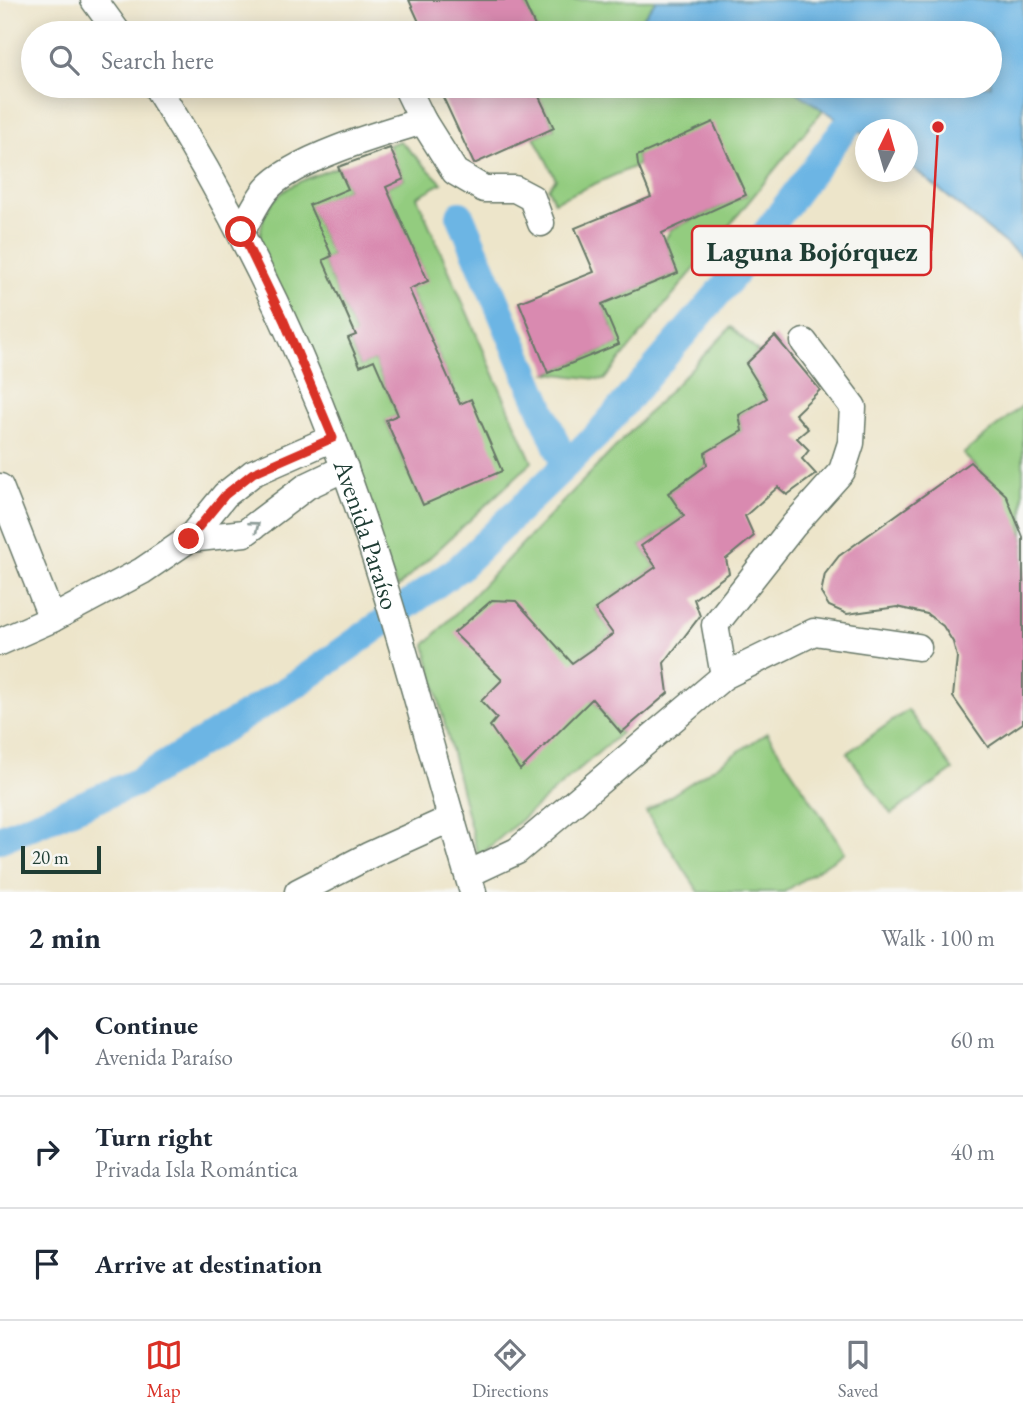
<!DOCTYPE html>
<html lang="en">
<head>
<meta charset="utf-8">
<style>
  :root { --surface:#fff; --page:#f2f2f3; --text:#1f2937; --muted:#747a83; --line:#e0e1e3; --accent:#d93025 }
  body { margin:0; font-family:"EB Garamond",serif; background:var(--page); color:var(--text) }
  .compass { position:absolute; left:855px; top:119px; width:63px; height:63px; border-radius:50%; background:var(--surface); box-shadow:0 4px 18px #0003; rotate:5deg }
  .scale { position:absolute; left:21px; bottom:18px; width:80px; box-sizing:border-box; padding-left:7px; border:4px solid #1f3d34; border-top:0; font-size:19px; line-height:24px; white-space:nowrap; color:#1f3d34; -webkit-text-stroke:5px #f6f6f2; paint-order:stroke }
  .stop { position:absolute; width:21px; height:21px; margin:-16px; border:5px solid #d93025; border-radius:50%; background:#fff }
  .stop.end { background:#d93025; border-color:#fff; box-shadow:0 2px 7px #0008 }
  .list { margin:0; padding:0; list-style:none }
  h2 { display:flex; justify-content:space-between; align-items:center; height:91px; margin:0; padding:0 28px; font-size:30px }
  h2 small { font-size:23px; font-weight:400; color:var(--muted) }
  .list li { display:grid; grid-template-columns:46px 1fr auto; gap:21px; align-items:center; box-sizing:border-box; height:112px; padding:0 28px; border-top:2px solid var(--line) }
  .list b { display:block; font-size:26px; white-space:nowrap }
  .list p { margin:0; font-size:23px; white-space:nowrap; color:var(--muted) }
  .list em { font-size:23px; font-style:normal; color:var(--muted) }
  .icon { flex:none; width:38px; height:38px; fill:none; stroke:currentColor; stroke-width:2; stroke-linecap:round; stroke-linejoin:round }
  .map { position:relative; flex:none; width:1023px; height:892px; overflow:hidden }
  .search { position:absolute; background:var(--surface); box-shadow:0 4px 18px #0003; left:21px; right:21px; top:21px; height:77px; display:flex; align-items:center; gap:18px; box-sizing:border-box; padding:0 24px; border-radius:38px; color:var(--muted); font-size:26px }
  .sheet { height:427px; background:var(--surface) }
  nav { display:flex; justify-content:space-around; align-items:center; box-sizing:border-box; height:98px; border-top:2px solid var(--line); background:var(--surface); font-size:19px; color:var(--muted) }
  nav a { display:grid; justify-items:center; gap:4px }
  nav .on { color:var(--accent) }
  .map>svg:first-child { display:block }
  .green { fill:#93cc7f; stroke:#59845a; stroke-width:2 }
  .water { fill:#6cb5e4; stroke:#46798c; stroke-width:2 }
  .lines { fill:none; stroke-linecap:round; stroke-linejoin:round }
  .canal { stroke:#6cb5e4; stroke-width:28 }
  .building { fill:#d98ab0 }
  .minor-casing { stroke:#677868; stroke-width:29 }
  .minor { stroke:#fff; stroke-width:26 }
  .oneway { stroke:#8f9e9a }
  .route { stroke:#d93025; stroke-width:9 }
  .labels { text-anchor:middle; stroke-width:6; stroke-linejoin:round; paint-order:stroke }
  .street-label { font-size:26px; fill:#1f3d34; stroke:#f6f6f2 }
  .leader { fill:none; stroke:#d62828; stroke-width:2.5 }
  .callout-dot { fill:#d62828; stroke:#f6f6f2; stroke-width:2.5 }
  .callout { fill:#f6f6f2; stroke:#d62828; stroke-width:2.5 }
  .callout-label { font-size:28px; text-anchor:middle; font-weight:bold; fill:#1f3d34 }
</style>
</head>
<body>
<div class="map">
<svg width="1023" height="892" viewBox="0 0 1023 892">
  <rect width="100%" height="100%" fill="#f6f6f2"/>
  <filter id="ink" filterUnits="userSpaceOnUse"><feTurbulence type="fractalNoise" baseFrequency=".0143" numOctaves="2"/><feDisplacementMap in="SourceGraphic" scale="14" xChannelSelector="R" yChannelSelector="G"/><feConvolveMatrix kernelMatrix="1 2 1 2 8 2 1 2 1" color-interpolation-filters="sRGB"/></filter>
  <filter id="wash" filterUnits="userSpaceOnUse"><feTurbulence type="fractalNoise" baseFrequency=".00686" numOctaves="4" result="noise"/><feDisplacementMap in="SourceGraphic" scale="28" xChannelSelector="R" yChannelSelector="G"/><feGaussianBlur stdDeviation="1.57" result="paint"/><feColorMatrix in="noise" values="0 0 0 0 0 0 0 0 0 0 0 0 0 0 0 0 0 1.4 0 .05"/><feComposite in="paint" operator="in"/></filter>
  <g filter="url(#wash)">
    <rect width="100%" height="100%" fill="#ede5ca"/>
    <g class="green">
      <path d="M 523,0 L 656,0 L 640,22 L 654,33 L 538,33 Z"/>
      <path d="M 534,86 L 676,86 L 679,88 L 682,86 L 788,86 L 823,110 L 604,380 L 548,373 L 619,344 L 602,304 L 678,273 L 665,240 L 671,229 L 746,195 L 637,156 L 638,165 L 554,202 L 548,188 L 556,179 L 534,137 L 554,128 Z"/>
      <path d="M 400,141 L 442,183 L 417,197 L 532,462 L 397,588 L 259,242 C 261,233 261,222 265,214 C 278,185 311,177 338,167 L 348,189 L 310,206 L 332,256 L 323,260 L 356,335 L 348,339 L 360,366 L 374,360 L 398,415 L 386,421 L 423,504 L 460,404 L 409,289 L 427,280 L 386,187 L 404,179 L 388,145 Z"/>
      <path d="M 731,327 L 758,352 L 746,364 L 767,398 L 739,415 L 742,431 L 705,453 L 707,465 L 668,493 L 684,516 L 641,546 L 656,567 L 595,609 L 613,634 L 577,659 L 569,673 L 621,733 L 478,857 L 425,645 Z"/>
      <path d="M 1023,405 L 1023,585 L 991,481 L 963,454 Z"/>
      <path d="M 908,710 L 953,770 L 891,814 L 847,753 Z"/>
      <path d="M 767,733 L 845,852 L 784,892 L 699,892 L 646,812 Z"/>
    </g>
    <path class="water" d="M 656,0 L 1023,0 L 1023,258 L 908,164 L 908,130 L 866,130 L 865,134 L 823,110 L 788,86 L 990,86 L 990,33 L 654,33 L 640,22 Z"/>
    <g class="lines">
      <g class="canal">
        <path d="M 460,215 L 565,465"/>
        <path d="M 0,839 L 135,783 L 301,681 L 459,568 L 599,433 L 734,275 L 848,124"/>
      </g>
    </g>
    <g id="blocks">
      <g class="building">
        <path d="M 409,0 L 523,0 L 538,33 L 424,33 Z"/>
        <path d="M 462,86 L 534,86 L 554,128 L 474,164 L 442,95 Z"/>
        <path d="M 713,122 L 746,195 L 662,233 L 678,273 L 602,304 L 619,344 L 548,373 L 519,302 L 594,272 L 575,228 L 651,197 L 638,165 L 637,156 Z"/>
        <path d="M 390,148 L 404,179 L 386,187 L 428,281 L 409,289 L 460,404 L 471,399 L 502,471 L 423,505 L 386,420 L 398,415 L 374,360 L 360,366 L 348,338 L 356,335 L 323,260 L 332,256 L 309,205 L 348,189 L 338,167 Z"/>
        <path d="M 775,336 L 820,390 L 795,414 L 808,429 L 797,438 L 809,450 L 802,459 L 816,474 L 787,495 L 778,487 L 745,516 L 754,536 L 726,559 L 729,573 L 694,599 L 700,616 L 664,663 L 668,693 L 621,733 L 592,699 L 520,770 L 490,726 L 497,718 L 481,701 L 502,680 L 454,633 L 492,600 L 516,601 L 572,663 L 613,634 L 595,609 L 656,567 L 641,546 L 684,516 L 668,493 L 707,465 L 705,453 L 742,431 L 739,415 L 767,398 L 746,364 Z"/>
        <path d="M 970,462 L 1006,495 L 1023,537 L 1023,723 L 988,747 L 953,697 L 957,657 L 953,642 L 943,626 L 927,614 L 897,607 L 847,614 L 829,606 L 821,593 L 825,574 L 839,556 Z"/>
      </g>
    </g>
  </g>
  <g filter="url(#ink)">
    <use href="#blocks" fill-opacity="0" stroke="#677868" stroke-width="2"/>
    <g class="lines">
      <g class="minor-casing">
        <g id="minor">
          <path d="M 94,0 L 118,33"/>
          <path id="s1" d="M 156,86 C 228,201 290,323 338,451 C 393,595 428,745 473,892"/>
          <path d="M 406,86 L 423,121 L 455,172 L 484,189 L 515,189 L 532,198 L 541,223"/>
          <path d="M 241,232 C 249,219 256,202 266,190 C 292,159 382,133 423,121"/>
          <path d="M 0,487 L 52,619"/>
          <path d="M 189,539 L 245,533 L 307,486 L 345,468"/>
          <path d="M 0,642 L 52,619 L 142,571 L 189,539 L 225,495 L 253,473 L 333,438"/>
          <path d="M 724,676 L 715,625 L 794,525 L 842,471 L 851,443 L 853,407 L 804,342"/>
          <path d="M 468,874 L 517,851 L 724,676 L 814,632 L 918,647"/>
          <path d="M 298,892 L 370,855 L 452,818"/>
        </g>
      </g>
      <use href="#minor" class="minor"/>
    </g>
    <defs><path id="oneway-chevron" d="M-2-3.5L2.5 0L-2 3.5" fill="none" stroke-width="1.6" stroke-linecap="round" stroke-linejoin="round" transform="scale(1.75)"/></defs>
    <use class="oneway" href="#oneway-chevron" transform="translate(255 526) rotate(-37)"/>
  </g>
  <g class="lines" filter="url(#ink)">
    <path class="route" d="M 189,539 L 225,495 L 253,473 L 333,438 L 284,321 L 241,232"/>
  </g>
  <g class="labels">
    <g class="street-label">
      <text dy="9" stroke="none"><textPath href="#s1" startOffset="497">Avenida Paraíso</textPath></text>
    </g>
  </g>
  <path class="leader" d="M938 127L931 251"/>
  <circle class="callout-dot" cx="938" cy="127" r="7"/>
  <rect class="callout" x="692" y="226" width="239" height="49" rx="7"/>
  <g class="callout-label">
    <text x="812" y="261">Laguna Bojórquez</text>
  </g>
</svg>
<svg class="compass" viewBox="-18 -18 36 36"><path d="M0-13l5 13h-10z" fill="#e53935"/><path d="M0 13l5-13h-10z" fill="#747a83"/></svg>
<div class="scale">20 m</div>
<div class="stop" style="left:241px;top:232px"></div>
<div class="stop end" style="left:189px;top:539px"></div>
<div class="search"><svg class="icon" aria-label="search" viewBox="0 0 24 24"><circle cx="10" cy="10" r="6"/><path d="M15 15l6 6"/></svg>Search here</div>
</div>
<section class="sheet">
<h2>2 min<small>Walk · 100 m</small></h2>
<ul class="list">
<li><svg class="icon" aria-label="ahead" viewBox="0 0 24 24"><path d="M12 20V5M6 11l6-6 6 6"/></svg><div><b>Continue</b><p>Avenida Paraíso</p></div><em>60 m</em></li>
<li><svg class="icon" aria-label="right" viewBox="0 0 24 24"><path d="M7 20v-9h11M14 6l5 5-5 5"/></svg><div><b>Turn right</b><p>Privada Isla Romántica</p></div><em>40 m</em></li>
<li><svg class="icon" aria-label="arrive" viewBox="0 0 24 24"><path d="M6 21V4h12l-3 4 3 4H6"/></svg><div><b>Arrive at destination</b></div></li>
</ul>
</section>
<nav>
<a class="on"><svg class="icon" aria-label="map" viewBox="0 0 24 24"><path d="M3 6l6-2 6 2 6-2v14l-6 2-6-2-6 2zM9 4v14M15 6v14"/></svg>Map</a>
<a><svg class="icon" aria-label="directions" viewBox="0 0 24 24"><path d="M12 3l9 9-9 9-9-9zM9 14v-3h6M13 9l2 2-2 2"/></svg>Directions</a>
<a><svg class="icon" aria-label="saved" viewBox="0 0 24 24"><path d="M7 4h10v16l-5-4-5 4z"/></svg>Saved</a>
</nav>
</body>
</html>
